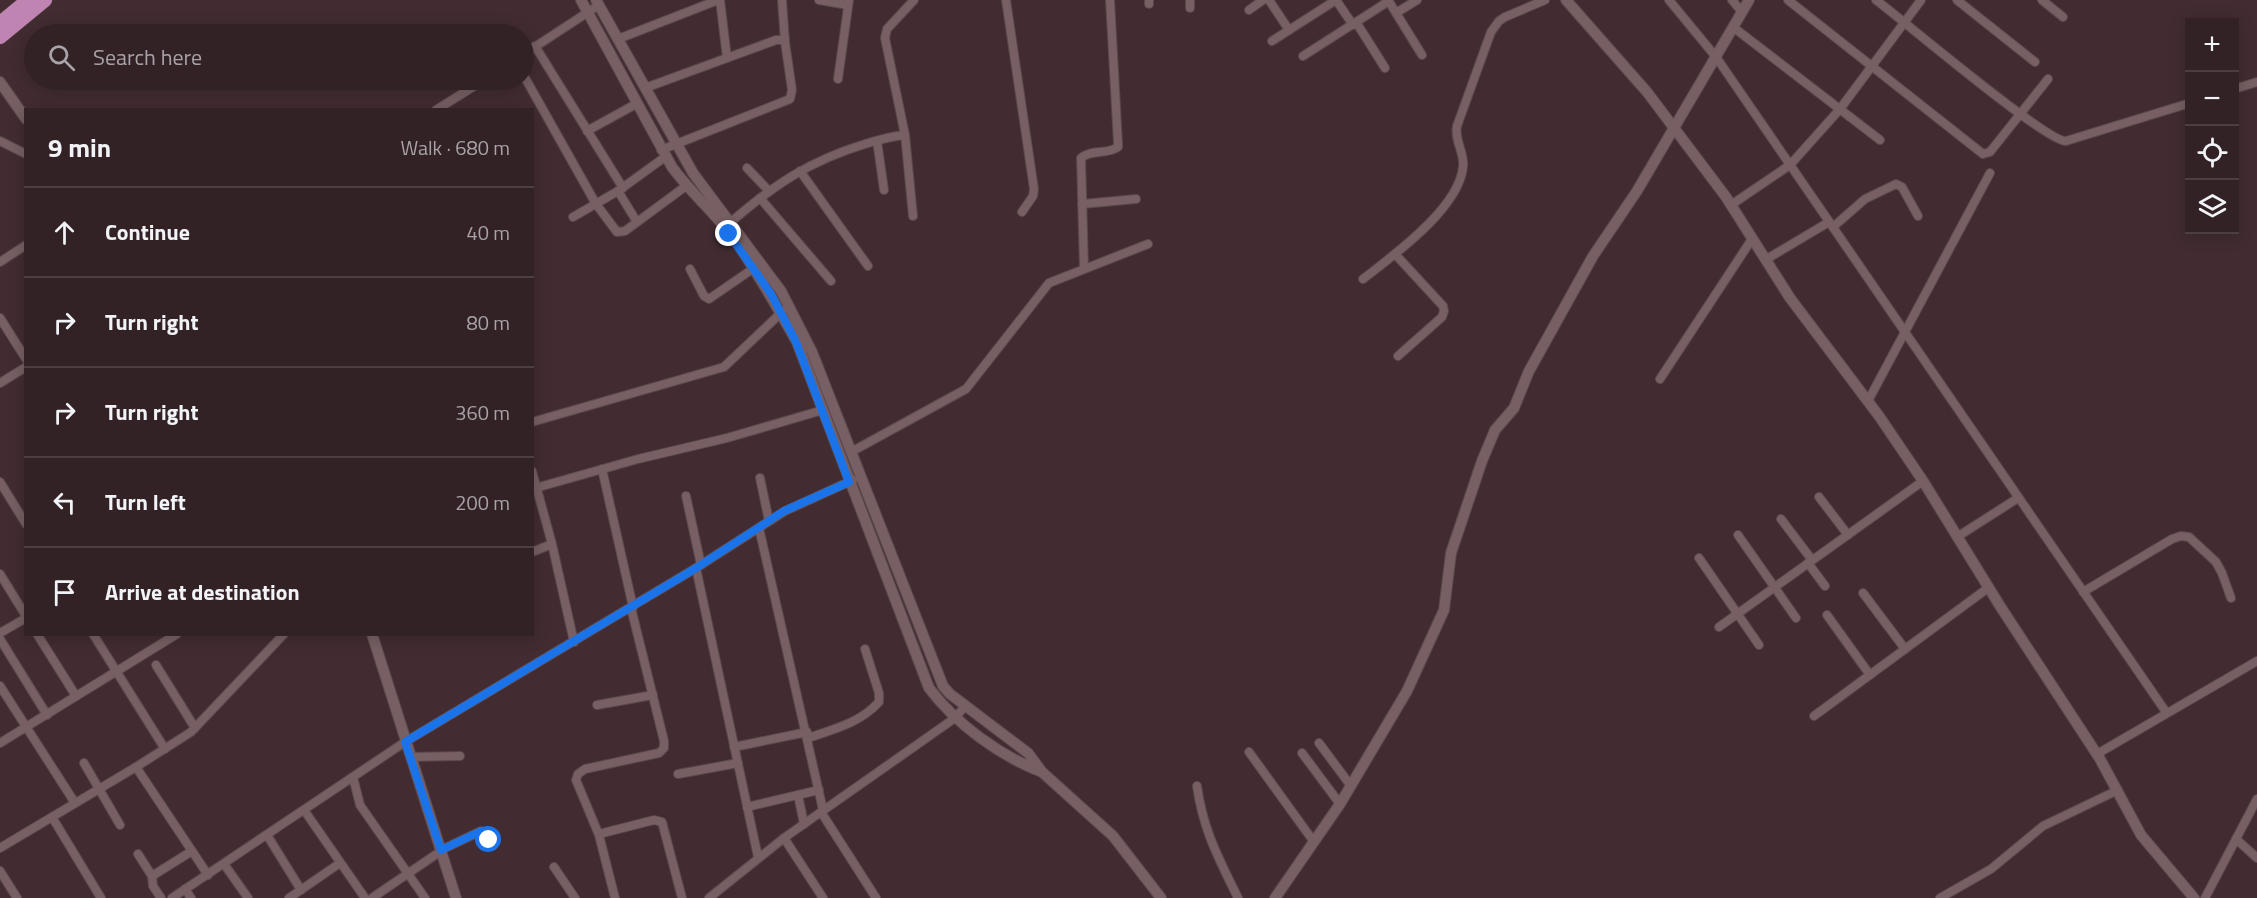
<!DOCTYPE html>
<html lang="en">
<head>
<meta charset="utf-8">
<style>
  :root { --surface:#322125; --page:#3d2e32; --text:#f1f3f6; --muted:#a8a3a7; --line:#4d3e42 }
  body { margin:0; font-family:"Titillium Web",sans-serif; background:var(--page); color:var(--text) }
  .controls { position:absolute; right:18px; top:18px; display:grid; overflow:hidden; border-radius:0px; box-shadow:0 3px 15px #0003 }
  .controls button { width:54px; height:54px; display:grid; place-items:center; padding:0; border:0; border-bottom:2px solid var(--line); background:var(--surface); color:var(--text); font:30px sans-serif }
  .stop { position:absolute; width:18px; height:18px; margin:-14px; border:4px solid #1a73e8; border-radius:50%; background:#fff }
  .stop.end { background:#1a73e8; border-color:#fff; box-shadow:0 2px 6px #0008 }
  .list { margin:0; padding:0; list-style:none }
  h2 { display:flex; justify-content:space-between; align-items:center; height:78px; margin:0; padding:0 24px; font-size:26px }
  h2 small { font-size:20px; font-weight:400; color:var(--muted) }
  .list li { display:grid; grid-template-columns:39px 1fr auto; gap:18px; align-items:center; box-sizing:border-box; height:90px; padding:0 24px; border-top:2px solid var(--line) }
  .list b { display:block; font-size:22px; white-space:nowrap }
  .list em { font-size:20px; font-style:normal; color:var(--muted) }
  .icon { flex:none; width:33px; height:33px; fill:none; stroke:currentColor; stroke-width:2; stroke-linecap:round; stroke-linejoin:round }
  .map { position:relative; flex:none; width:2257px; height:898px; overflow:hidden }
  .search { position:absolute; background:var(--surface); box-shadow:0 3px 15px #0003; left:24px; top:24px; width:510px; height:66px; display:flex; align-items:center; gap:15px; box-sizing:border-box; padding:0 21px; border-radius:33px; color:var(--muted); font-size:22px }
  .panel { position:absolute; background:var(--surface); box-shadow:0 3px 15px #0003; left:24px; top:108px; width:510px; height:528px; border-radius:0px }
  .map>svg:first-child { display:block }
  .lines { fill:none; stroke-linecap:round; stroke-linejoin:round }
  .minor-casing { stroke:#5a484c; stroke-width:10 }
  .tertiary-casing { stroke:#5a484c; stroke-width:12 }
  .trunk-casing { stroke:#5a484c; stroke-width:15 }
  .minor { stroke:#775f63; stroke-width:8 }
  .tertiary { stroke:#775f63; stroke-width:10 }
  .trunk { stroke:#c084b2; stroke-width:14 }
  .route { stroke:#1a73e8; stroke-width:8 }
</style>
</head>
<body>
<div class="map">
<svg width="2257" height="898" viewBox="0 0 2257 898">
  <rect width="100%" height="100%" fill="#422c31"/>
  <g class="lines">
    <g class="minor-casing">
      <g id="minor">
        <path d="M 720,0 L 727,58"/>
        <path d="M 819,0 L 848,5"/>
        <path d="M 1006,0 L 1034,189 L 1033,196 L 1022,212"/>
        <path d="M 1190,0 L 1190,8"/>
        <path d="M 1269,0 L 1289,30"/>
        <path d="M 1336,0 L 1353,25"/>
        <path d="M 1388,0 L 1422,55"/>
        <path d="M 1669,0 L 1716,57 L 2166,712"/>
        <path d="M 1732,0 L 1742,12"/>
        <path d="M 1788,0 L 1983,154 L 1990,152 L 2048,79"/>
        <path d="M 1876,0 C 1903,20 2046,142 2066,141 L 2190,103"/>
        <path d="M 1957,0 L 2035,62"/>
        <path d="M 2042,0 L 2063,17"/>
        <path d="M 1149,4 L 1149,0"/>
        <path d="M 1249,10 L 1263,0"/>
        <path d="M 1396,13 L 1417,0"/>
        <path d="M 1356,22 L 1385,68"/>
        <path d="M 1733,27 L 1880,140"/>
        <path d="M 618,39 L 718,0"/>
        <path d="M 1272,41 L 1336,0"/>
        <path d="M 535,46 L 623,188"/>
        <path d="M 524,54 L 599,5"/>
        <path d="M 1303,56 L 1389,1"/>
        <path d="M 524,76 L 596,204 L 617,232 L 625,231 L 686,186"/>
        <path d="M 838,79 L 849,0"/>
        <path d="M 645,88 L 776,40 L 785,40"/>
        <path d="M 2234,89 L 2257,82"/>
        <path d="M 436,110 L 484,80"/>
        <path d="M 587,131 L 636,104"/>
        <path d="M 0,141 L 26,154"/>
        <path d="M 877,141 L 884,190"/>
        <path d="M 661,150 L 790,99 L 792,90 L 785,42 L 782,0"/>
        <path d="M 747,168 L 769,191"/>
        <path d="M 800,171 L 868,266"/>
        <path d="M 618,191 L 637,222"/>
        <path d="M 760,198 L 831,281"/>
        <path d="M 1082,204 L 1136,199"/>
        <path d="M 1731,205 L 1790,165 L 1840,109 L 1921,0"/>
        <path d="M 913,216 L 905,135 L 885,38 L 887,29 L 914,0"/>
        <path d="M 573,217 L 618,191 L 665,157"/>
        <path d="M 731,222 C 774,185 809,161 865,144 C 878,140 891,136 905,135"/>
        <path d="M 1833,227 L 1865,199 L 1896,184 L 1902,187 L 1918,216"/>
        <path d="M 1395,254 L 1443,306 L 1444,311 L 1442,317 L 1398,356"/>
        <path d="M 1765,260 L 1829,222"/>
        <path d="M 0,262 L 26,245"/>
        <path d="M 1084,268 L 1081,158 C 1091,149 1107,155 1118,147 L 1118,143 L 1110,0"/>
        <path d="M 690,269 L 704,296 L 709,299 L 754,268"/>
        <path d="M 1363,279 C 1394,255 1459,208 1463,167 C 1465,153 1454,141 1457,126 L 1491,32 L 1499,21 L 1505,17 L 1545,0"/>
        <path d="M 0,318 L 26,359"/>
        <path d="M 1660,379 L 1752,239"/>
        <path d="M 0,383 L 26,367"/>
        <path d="M 1868,401 L 1990,173"/>
        <path d="M 532,422 L 724,367 L 783,311"/>
        <path d="M 851,452 L 966,389 L 1049,283 L 1148,244"/>
        <path d="M 602,469 L 633,607"/>
        <path d="M 532,471 L 552,544 L 574,642"/>
        <path d="M 760,478 L 769,521"/>
        <path d="M 0,482 L 26,524"/>
        <path d="M 532,489 L 638,459 L 727,438 L 823,410"/>
        <path d="M 686,496 L 701,565"/>
        <path d="M 1819,497 L 1848,535"/>
        <path d="M 1781,519 L 1812,560"/>
        <path d="M 759,528 L 823,810"/>
        <path d="M 1738,535 L 1796,618"/>
        <path d="M 1957,537 L 2018,498"/>
        <path d="M 532,552 L 552,544"/>
        <path d="M 1699,558 L 1759,645"/>
        <path d="M 1808,563 L 1825,586"/>
        <path d="M 696,568 L 758,857"/>
        <path d="M 0,574 L 26,616"/>
        <path d="M 2083,592 L 2172,539 L 2181,536 L 2189,537 L 2216,562 L 2222,573 L 2231,598"/>
        <path d="M 1863,593 L 1905,649"/>
        <path d="M 1827,615 L 1870,675"/>
        <path d="M 1719,627 L 1923,481"/>
        <path d="M 0,633 L 26,618"/>
        <path d="M 37,634 L 76,696"/>
        <path d="M 93,634 L 165,749"/>
        <path d="M 0,639 L 47,715"/>
        <path d="M 156,665 L 195,728"/>
        <path d="M 0,686 L 75,803"/>
        <path d="M 597,705 L 653,695"/>
        <path d="M 1814,716 L 1988,588"/>
        <path d="M 808,738 C 834,729 860,723 879,702 L 879,693 L 865,649"/>
        <path d="M 0,743 L 177,634"/>
        <path d="M 1319,743 L 1351,786"/>
        <path d="M 734,747 L 807,732"/>
        <path d="M 1249,752 L 1314,842"/>
        <path d="M 1302,753 L 1340,804"/>
        <path d="M 2097,754 L 2257,661"/>
        <path d="M 410,757 L 460,756"/>
        <path d="M 84,763 L 120,825"/>
        <path d="M 136,767 L 208,875"/>
        <path d="M 678,774 L 738,763"/>
        <path d="M 353,777 L 360,805 L 425,898"/>
        <path d="M 1197,786 C 1203,830 1219,859 1238,898"/>
        <path d="M 798,795 L 804,824"/>
        <path d="M 747,807 L 819,790"/>
        <path d="M 304,810 L 365,898"/>
        <path d="M 821,812 L 876,898"/>
        <path d="M 52,817 L 101,898"/>
        <path d="M 599,834 L 654,820 L 662,822 L 682,898"/>
        <path d="M 267,835 L 301,890"/>
        <path d="M 784,838 L 823,898"/>
        <path d="M 2236,839 L 2257,858"/>
        <path d="M 0,848 L 136,767 L 191,732 L 284,634"/>
        <path d="M 441,850 L 481,831 L 489,840"/>
        <path d="M 138,854 L 152,876 L 153,886 L 161,898"/>
        <path d="M 224,864 L 248,898"/>
        <path d="M 554,867 L 575,898"/>
        <path d="M 0,871 L 17,898"/>
        <path d="M 152,876 L 192,851"/>
        <path d="M 185,889 L 191,898"/>
        <path d="M 172,898 L 405,742 L 696,568 L 785,511 L 853,480"/>
        <path d="M 289,898 L 340,863"/>
        <path d="M 372,898 L 441,851"/>
        <path d="M 615,898 L 599,835 L 576,780 L 578,774 L 585,769 L 659,753 L 664,748 L 664,741 L 631,608"/>
        <path d="M 709,898 L 784,838 L 955,718 L 965,706"/>
        <path d="M 1940,898 L 1991,869 L 2043,826 L 2118,790"/>
        <path d="M 2205,898 L 2257,799"/>
      </g>
    </g>
    <g class="tertiary-casing">
      <g id="tertiary">
        <path d="M 581,0 L 672,167 C 691,193 716,214 735,240 C 758,273 777,307 797,342 L 929,688 C 956,724 1000,756 1042,772"/>
        <path d="M 596,0 L 693,173 L 781,291 L 812,352 L 943,686 L 950,694 L 1028,753 L 1042,772 L 1113,836 L 1161,898"/>
        <path d="M 1566,0 L 1647,92 L 1726,197 L 1790,298 L 1879,416 L 1923,481 L 2000,606 L 2100,759 L 2141,835 L 2194,898"/>
        <path d="M 0,82 L 26,119"/>
        <path d="M 372,634 L 456,898"/>
        <path d="M 1275,898 L 1340,804 L 1407,691 L 1444,610 L 1451,553 L 1482,461 L 1495,430 L 1514,408 L 1529,371 L 1593,256 L 1637,191 L 1749,0"/>
      </g>
    </g>
    <g class="trunk-casing">
      <g id="trunk">
        <path d="M 0,23 L 28,0"/>
        <path d="M 0,37 L 45,0"/>
      </g>
    </g>
    <use href="#minor" class="minor"/>
    <use href="#tertiary" class="tertiary"/>
    <use href="#trunk" class="trunk"/>
  </g>
  <g class="lines">
    <path class="route" d="M 489,840 L 481,831 L 441,850 L 405,742 L 696,568 L 784,511 L 849,482 L 796,342 L 771,294 L 729,234"/>
  </g>
</svg>
<div class="controls">
<button>+</button>
<button>−</button>
<button><svg class="icon" aria-label="locate" viewBox="0 0 24 24"><circle cx="12" cy="12" r="6"/><path d="M12 2v4M12 18v4M2 12h4M18 12h4"/></svg></button>
<button><svg class="icon" aria-label="layers" viewBox="0 0 24 24"><path d="M12 4l9 5-9 5-9-5zM3 14l9 5 9-5"/></svg></button>
</div>
<div class="stop" style="left:489px;top:840px"></div>
<div class="stop end" style="left:729px;top:234px"></div>
<div class="search"><svg class="icon" aria-label="search" viewBox="0 0 24 24"><circle cx="10" cy="10" r="6"/><path d="M15 15l6 6"/></svg>Search here</div>
<section class="panel">
<h2>9 min<small>Walk · 680 m</small></h2>
<ul class="list">
<li><svg class="icon" aria-label="ahead" viewBox="0 0 24 24"><path d="M12 20V5M6 11l6-6 6 6"/></svg><div><b>Continue</b></div><em>40 m</em></li>
<li><svg class="icon" aria-label="right" viewBox="0 0 24 24"><path d="M7 20v-9h11M14 6l5 5-5 5"/></svg><div><b>Turn right</b></div><em>80 m</em></li>
<li><svg class="icon" aria-label="right" viewBox="0 0 24 24"><path d="M7 20v-9h11M14 6l5 5-5 5"/></svg><div><b>Turn right</b></div><em>360 m</em></li>
<li><svg class="icon" aria-label="left" viewBox="0 0 24 24"><path d="M17 20v-9H6M10 6l-5 5 5 5"/></svg><div><b>Turn left</b></div><em>200 m</em></li>
<li><svg class="icon" aria-label="arrive" viewBox="0 0 24 24"><path d="M6 21V4h12l-3 4 3 4H6"/></svg><div><b>Arrive at destination</b></div></li>
</ul>
</section>
</div>
</body>
</html>
